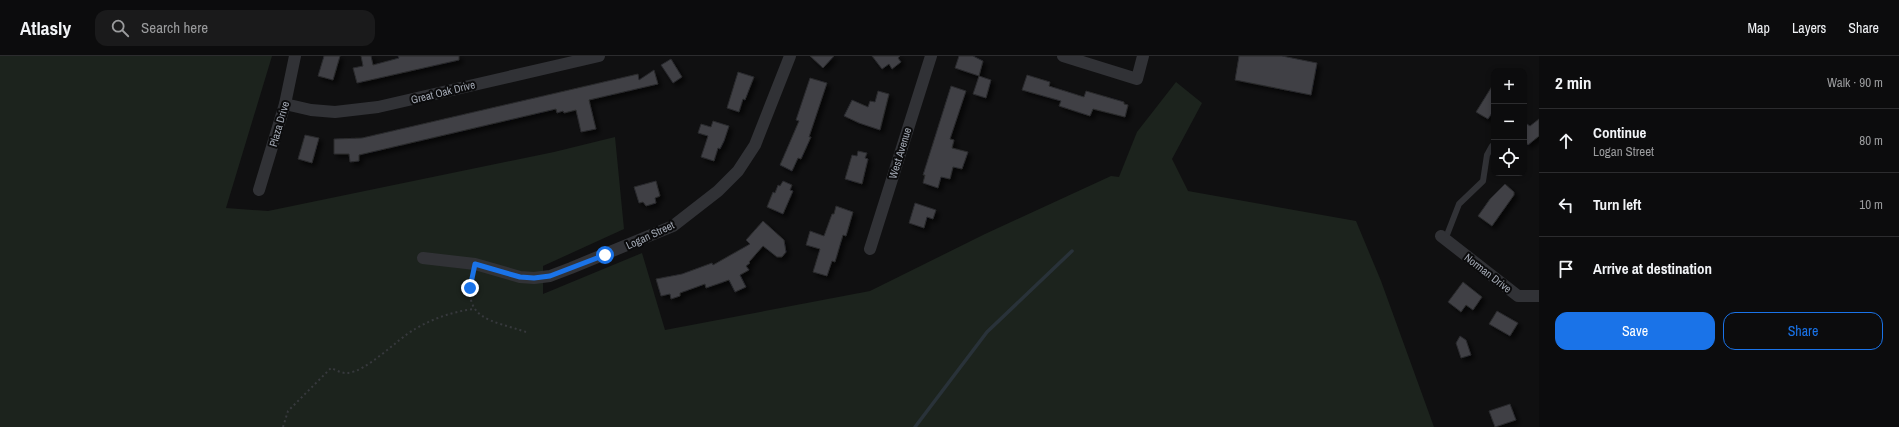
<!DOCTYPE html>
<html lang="en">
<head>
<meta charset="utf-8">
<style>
  :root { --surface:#0c0c0d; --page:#1a1a1b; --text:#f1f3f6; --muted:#9a9b9d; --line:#2c2c2e; --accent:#1a73e8 }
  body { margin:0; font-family:"Archivo Narrow",sans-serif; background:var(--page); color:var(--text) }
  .controls { position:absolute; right:12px; top:12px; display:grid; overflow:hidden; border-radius:8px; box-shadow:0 2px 6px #0003 }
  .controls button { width:36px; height:36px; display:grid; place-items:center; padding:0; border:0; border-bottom:1px solid var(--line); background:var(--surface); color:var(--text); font:20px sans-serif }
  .stop { position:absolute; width:12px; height:12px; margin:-9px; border:3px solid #1a73e8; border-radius:50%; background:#fff }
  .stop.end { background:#1a73e8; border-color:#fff; box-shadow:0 1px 4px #0008 }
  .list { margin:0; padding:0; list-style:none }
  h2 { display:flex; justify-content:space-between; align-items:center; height:52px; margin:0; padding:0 16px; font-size:17px }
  h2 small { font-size:13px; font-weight:400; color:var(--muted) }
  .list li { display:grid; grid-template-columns:26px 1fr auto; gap:12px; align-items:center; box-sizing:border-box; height:64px; padding:0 16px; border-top:1px solid var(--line) }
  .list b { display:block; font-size:15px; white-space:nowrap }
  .list p { margin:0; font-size:13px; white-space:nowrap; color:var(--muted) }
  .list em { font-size:13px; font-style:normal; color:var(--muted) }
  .actions { display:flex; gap:8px; padding:12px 16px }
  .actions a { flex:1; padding:9px 0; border:1px solid var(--accent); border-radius:12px; text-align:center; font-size:14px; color:var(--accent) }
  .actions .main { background:var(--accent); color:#fff }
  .icon { flex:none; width:22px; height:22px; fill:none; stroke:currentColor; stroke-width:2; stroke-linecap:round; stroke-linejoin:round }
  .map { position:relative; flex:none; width:1539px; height:371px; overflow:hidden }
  header { display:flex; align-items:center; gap:24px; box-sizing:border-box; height:56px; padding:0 20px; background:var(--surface); border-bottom:1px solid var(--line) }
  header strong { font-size:19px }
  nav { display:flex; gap:22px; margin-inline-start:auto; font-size:14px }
  .search { width:280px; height:36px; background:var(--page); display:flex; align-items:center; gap:10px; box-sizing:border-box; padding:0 14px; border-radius:12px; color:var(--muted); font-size:15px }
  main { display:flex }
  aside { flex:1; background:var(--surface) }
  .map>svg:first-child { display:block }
  .green { fill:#1c231d }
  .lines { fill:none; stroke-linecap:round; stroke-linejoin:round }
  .stream { stroke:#293239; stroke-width:3.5 }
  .building { fill:#3f4044; stroke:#2a2a2d; filter:url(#shadow) }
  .path { stroke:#37393d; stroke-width:2; stroke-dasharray:2 3; stroke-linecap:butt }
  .service { stroke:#313236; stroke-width:6 }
  .minor { stroke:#313236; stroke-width:12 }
  .route { stroke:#1a73e8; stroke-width:5 }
  .labels { text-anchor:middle; stroke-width:4; stroke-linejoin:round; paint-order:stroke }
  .street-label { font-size:11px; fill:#a1a7b2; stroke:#0b0b0c }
</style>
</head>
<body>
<header>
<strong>Atlasly</strong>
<div class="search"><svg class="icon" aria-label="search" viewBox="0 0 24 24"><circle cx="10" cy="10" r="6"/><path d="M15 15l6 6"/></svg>Search here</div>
<nav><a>Map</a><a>Layers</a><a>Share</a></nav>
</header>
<main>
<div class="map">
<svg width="1539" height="371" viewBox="0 0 1539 371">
  <defs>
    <filter id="shadow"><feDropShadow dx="3.5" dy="3.5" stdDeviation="2" flood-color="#0009"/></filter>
  </defs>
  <rect width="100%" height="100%" fill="#101011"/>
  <path class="green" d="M 0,0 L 272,0 L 226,152 L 268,155 L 554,96 L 615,81 L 624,173 L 543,210 L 543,238 L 642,197 L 665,274 L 870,235 L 985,178 L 1111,120 L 1119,121 L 1137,76 L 1176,26 L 1202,47 L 1172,103 L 1188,135 L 1356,165 L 1381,225 L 1434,371 L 0,371 Z"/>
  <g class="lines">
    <path class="stream" d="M 915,371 L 987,276 L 1072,195"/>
  </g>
  <g class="building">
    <path d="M 324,0 L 340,0 L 333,24 L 318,20 Z"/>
    <path d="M 361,0 L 371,0 L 373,9 L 399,2 L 398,0 L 459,0 L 459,4 L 357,27 L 353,12 L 363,10 Z"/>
    <path d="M 810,0 L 834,0 L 823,12 Z"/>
    <path d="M 872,0 L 900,0 L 898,2 L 901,6 L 892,13 L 889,8 L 882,13 Z"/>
    <path d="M 959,0 L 973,0 L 983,5 L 979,20 L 955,12 Z"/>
    <path d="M 1239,0 L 1282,0 L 1317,7 L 1311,39 L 1235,24 Z"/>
    <path d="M 671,3 L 682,21 L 673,27 L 661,9 Z"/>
    <path d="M 654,14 L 658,28 L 589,44 L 596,73 L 581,76 L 576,54 L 564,57 L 563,55 L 557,57 L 556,53 L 359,99 L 359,105 L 350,106 L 349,98 L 334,98 L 334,83 L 362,82 L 638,18 L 639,24 Z"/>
    <path d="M 738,16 L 754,21 L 745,44 L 743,43 L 739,56 L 727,52 Z"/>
    <path d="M 1027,19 L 1050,26 L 1049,30 L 1084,41 L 1086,35 L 1124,46 L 1124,48 L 1128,49 L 1125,61 L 1093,53 L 1090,60 L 1059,50 L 1061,45 L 1022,34 Z"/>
    <path d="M 979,20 L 991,24 L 986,42 L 973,38 Z"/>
    <path d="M 810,22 L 827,27 L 809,81 L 811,81 L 801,103 L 798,102 L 792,115 L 780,109 L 799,65 L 796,64 Z"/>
    <path d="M 1494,27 L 1494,54 L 1488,63 L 1476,56 Z"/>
    <path d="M 951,30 L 966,35 L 950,83 L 954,84 L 952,92 L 968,96 L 962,113 L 953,111 L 950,123 L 941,121 L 938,132 L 923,127 L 925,119 L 923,119 Z"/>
    <path d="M 878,35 L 889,38 L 880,74 L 859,67 L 844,60 L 852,44 L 868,51 L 870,45 L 875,46 Z"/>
    <path d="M 1539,63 L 1539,80 L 1528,89 L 1524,84 L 1524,66 L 1530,70 Z"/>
    <path d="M 713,65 L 729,70 L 724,85 L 720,93 L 718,92 L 714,105 L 701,101 L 708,80 L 698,77 L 701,68 L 711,71 Z"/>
    <path d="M 305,79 L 319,82 L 312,107 L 298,103 Z"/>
    <path d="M 858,95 L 867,97 L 865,102 L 868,103 L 862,128 L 845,123 L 852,99 L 857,100 Z"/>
    <path d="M 656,125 L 660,140 L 655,142 L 656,147 L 646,150 L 643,146 L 639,147 L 634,131 Z"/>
    <path d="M 783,125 L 792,129 L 790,134 L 793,135 L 783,158 L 767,151 L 773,136 L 775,137 L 778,129 L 780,130 Z"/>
    <path d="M 1505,128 L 1514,136 L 1514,139 L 1492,170 L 1478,160 L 1490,143 Z"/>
    <path d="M 915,147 L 936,154 L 933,163 L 927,161 L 924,172 L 909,167 Z"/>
    <path d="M 836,150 L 853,156 L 846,180 L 843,179 L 835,206 L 832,205 L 827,220 L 813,216 L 820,193 L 806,189 L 810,175 L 824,180 L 832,158 L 834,158 Z"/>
    <path d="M 763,165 L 784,184 L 786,196 L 782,201 L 777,201 L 763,190 L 749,206 L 750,207 L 746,210 L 749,214 L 740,219 L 746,231 L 735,236 L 729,224 L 706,232 L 705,228 L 680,237 L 680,240 L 671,243 L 670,238 L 661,240 L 656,223 L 682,218 L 712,207 L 713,209 L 750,188 L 746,184 Z"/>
    <path d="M 1463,226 L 1482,241 L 1473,254 L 1466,249 L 1461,256 L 1448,246 Z"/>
    <path d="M 1497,255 L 1518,267 L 1510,280 L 1489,268 Z"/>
    <path d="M 1460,280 L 1466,284 L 1471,299 L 1461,302 L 1456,287 Z"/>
    <path d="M 1510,348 L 1516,364 L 1495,371 L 1489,355 Z"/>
  </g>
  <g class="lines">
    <g class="path">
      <path d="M 472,219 C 462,264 491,264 526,276"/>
      <path d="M 283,371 L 288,355 L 331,312 C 336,314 341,317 346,317 C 366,317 397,283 415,273 C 434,262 452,256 473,253"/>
    </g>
    <path class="service" d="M 1445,184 L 1459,148 L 1483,125 L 1487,99 L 1492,90"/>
    <g class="minor">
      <path d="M 1063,0 L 1137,23 L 1143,0"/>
      <path d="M 285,48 L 311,54 L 335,56 L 378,51 L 599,0"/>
      <path d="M 259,134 L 285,48 L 295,0"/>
      <path d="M 1441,180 L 1518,240 L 1539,240"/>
      <path d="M 870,193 L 931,0"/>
      <path d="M 423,202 L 475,208 L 520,221 L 534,222 L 550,220 L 571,212 L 673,170 L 718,135 L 738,115 L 755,89 L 790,0"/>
    </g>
  </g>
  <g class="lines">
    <path class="route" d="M 470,232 L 475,208 L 520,221 L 534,222 L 550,220 L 605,199"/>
  </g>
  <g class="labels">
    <g class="street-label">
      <text transform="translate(443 36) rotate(-14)" y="4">Great Oak Drive</text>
      <text transform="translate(279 68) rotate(-74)" y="4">Plaza Drive</text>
      <text transform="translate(900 97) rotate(-73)" y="4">West Avenue</text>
      <text transform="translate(650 179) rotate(-25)" y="4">Logan Street</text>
      <text transform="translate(1488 217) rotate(38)" y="4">Norman Drive</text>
    </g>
  </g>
</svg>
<div class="controls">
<button>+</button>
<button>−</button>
<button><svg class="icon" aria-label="locate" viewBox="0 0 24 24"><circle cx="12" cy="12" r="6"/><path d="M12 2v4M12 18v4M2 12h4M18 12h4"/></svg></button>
</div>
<div class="stop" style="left:605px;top:199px"></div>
<div class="stop end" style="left:470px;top:232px"></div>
</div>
<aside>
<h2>2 min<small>Walk · 90 m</small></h2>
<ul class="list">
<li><svg class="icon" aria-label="ahead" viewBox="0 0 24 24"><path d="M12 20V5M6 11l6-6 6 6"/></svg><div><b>Continue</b><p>Logan Street</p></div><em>80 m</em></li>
<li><svg class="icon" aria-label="left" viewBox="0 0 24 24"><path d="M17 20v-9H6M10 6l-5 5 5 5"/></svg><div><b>Turn left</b></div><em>10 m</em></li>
<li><svg class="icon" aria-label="arrive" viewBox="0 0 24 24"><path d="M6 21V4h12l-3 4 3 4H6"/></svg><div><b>Arrive at destination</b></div></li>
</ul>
<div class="actions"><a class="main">Save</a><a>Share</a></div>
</aside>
</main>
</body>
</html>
